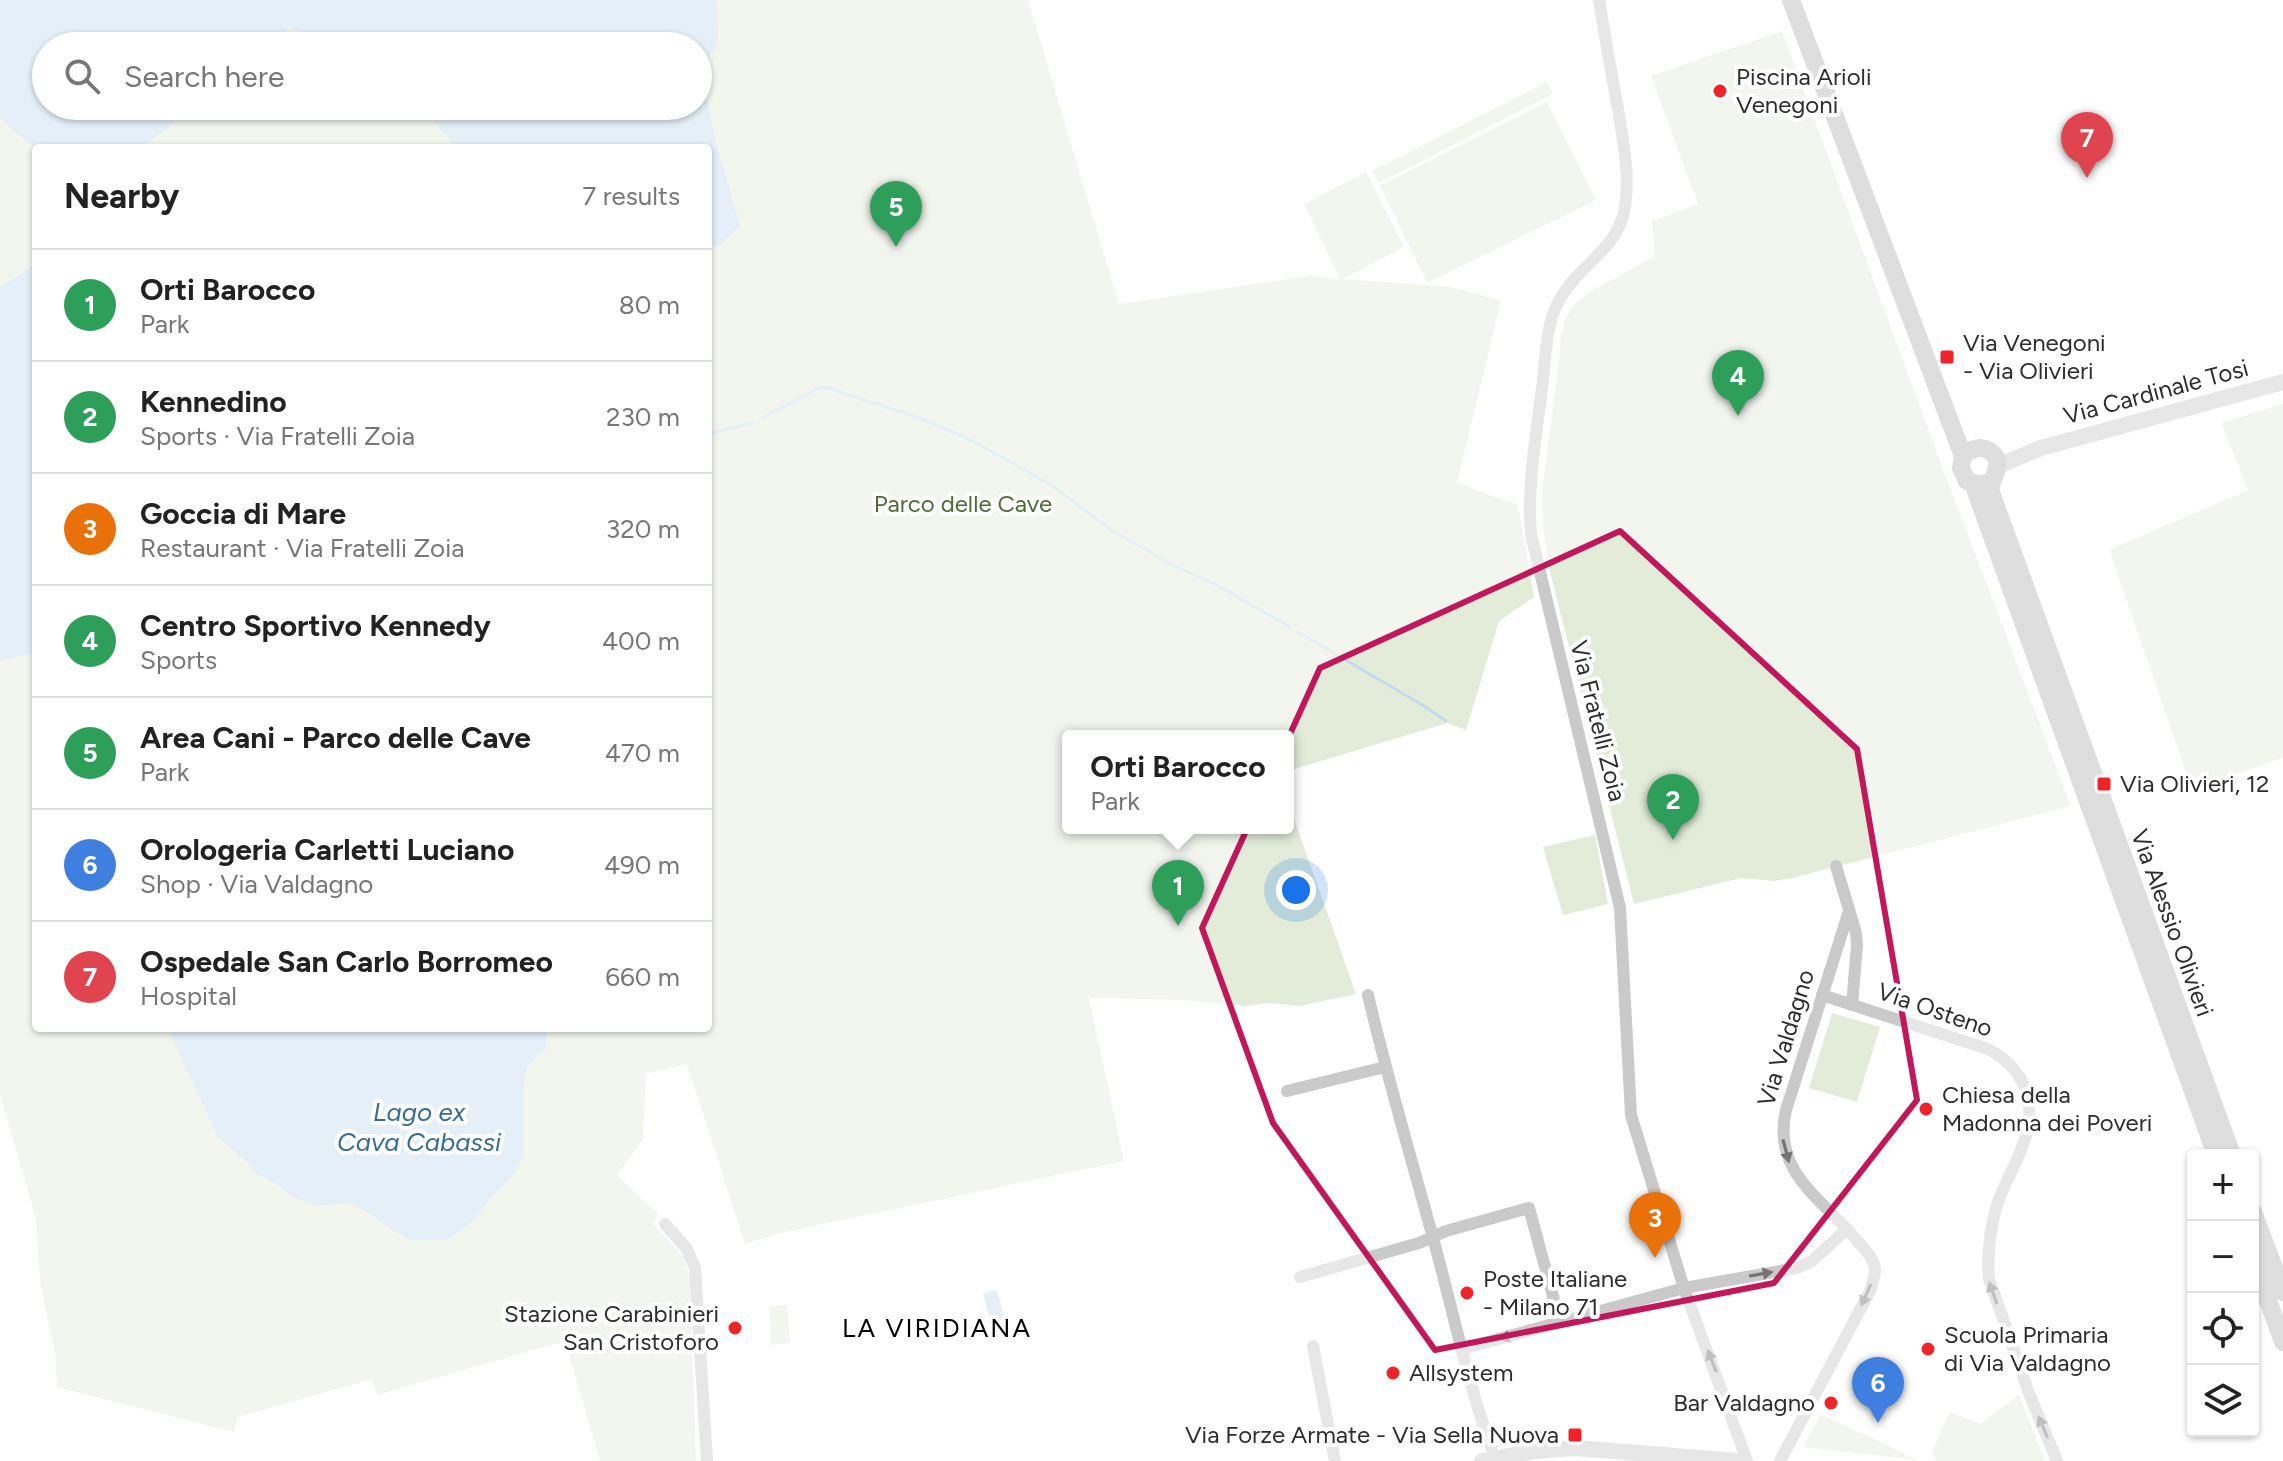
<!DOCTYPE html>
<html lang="en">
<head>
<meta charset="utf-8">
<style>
  :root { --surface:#fff; --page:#f6f6f6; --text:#222; --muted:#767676; --line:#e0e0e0; --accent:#f02328 }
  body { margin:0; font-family:Figtree,sans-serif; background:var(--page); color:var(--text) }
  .controls { position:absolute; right:24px; bottom:24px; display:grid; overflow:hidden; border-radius:8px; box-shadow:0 2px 6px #0004 }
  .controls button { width:72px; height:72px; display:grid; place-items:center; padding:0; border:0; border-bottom:2px solid var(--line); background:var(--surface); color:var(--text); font:40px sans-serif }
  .you { position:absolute; left:1296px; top:890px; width:28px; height:28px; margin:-20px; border:6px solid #fff; border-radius:50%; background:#1a73e8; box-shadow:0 0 0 12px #1a73e833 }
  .badge { display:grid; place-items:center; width:52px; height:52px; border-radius:50%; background:var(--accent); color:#fff; font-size:26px; font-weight:700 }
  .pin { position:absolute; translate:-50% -66px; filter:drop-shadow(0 2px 4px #0008) }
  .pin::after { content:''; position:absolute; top:42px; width:28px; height:24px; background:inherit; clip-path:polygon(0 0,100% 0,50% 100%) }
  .popup { position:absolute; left:1062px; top:730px; width:232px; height:104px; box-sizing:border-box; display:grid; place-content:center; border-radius:8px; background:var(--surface); filter:drop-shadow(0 2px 6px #0005); font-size:26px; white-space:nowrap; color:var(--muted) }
  .popup b { font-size:30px; color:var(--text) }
  .popup::after { content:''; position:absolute; left:50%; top:100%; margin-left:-16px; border:16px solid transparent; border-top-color:var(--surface) }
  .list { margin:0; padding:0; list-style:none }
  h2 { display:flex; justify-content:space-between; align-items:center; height:104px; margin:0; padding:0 32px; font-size:34px }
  h2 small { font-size:26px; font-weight:400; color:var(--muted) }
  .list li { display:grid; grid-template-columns:52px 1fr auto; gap:24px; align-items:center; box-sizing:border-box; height:112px; padding:0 32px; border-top:2px solid var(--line) }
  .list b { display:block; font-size:30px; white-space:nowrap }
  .list p { margin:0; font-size:26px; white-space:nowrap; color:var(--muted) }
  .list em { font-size:26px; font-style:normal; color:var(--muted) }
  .icon { flex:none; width:44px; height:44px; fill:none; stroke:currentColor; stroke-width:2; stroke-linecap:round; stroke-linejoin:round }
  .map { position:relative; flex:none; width:2283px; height:1461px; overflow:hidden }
  .search { position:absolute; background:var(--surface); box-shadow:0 2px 6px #0004; left:32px; top:32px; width:680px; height:88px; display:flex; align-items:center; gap:20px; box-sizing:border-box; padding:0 28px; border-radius:44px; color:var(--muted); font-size:30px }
  .panel { position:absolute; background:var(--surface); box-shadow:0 2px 6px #0004; left:32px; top:144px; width:680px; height:888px; border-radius:8px }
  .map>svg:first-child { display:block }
  .green { fill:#e2ecd9; fill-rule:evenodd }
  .water { fill:#c4dbed }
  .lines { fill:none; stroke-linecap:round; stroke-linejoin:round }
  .stream { stroke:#c4dbed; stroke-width:3 }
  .minor { stroke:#cacaca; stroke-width:12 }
  .tertiary { stroke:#cacaca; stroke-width:16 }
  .secondary { stroke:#b7b7b7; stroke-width:18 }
  .oneway { fill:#747474 }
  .marked { fill:none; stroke:#c2185b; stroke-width:6; stroke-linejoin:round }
  .poi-dot { fill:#f02328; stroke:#fff; stroke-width:3 }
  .labels { text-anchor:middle; stroke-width:8; stroke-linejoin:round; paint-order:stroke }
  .poi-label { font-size:24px; fill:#2d2d2d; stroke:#fff; text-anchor:start }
  .street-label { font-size:24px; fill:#2d2d2d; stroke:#fff }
  .park-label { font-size:24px; fill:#4d6b38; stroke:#fff }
  .water-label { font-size:26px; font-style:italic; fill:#366b93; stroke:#fff }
  .neighbourhood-label { font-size:26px; letter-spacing:2px; fill:#000; stroke:#fff }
</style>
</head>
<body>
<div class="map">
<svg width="2283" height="1461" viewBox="0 0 2283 1461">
  <rect width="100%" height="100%" fill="#fff"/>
  <g class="green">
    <path d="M 0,0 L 1028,0 L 1119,304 L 1310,276 L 1340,279 L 1304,204 L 1366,172 L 1404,247 L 1343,279 L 1452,287 L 1501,301 L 1457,483 L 1518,505 L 1534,597 L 1499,621 L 1466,730 L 1447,723 L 1288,771 L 1288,736 L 1068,736 L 1068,828 L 1288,828 L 1288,802 L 1356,994 L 1299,1006 L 1269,1003 L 1245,1006 L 1181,1000 L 1089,998 L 1124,1161 L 780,1233 L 745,1244 L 687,1064 L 646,1074 L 643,1139 L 617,1175 L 658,1214 L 653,1224 L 684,1257 L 690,1280 L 696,1461 L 600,1461 L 565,1341 L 377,1395 L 372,1379 L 238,1417 L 233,1432 L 57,1387 L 55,1352 L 40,1283 L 36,1219 L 0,1095 ZM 46,46 L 698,46 L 698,106 L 46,106 ZM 36,148 L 708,148 L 708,1028 L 36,1028 Z"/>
    <path d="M 1782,31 L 1943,469 L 2071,806 L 1792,878 L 1774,881 L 1741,878 L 1634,904 L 1548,564 L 1543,526 L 1542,490 L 1559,362 L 1560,340 L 1566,317 L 1575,304 L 1591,291 L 1655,256 L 1652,221 L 1698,204 L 1651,76 Z"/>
    <path d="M 1547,82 L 1553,94 L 1379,183 L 1372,171 Z"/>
    <path d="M 1547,102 L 1596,200 L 1427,283 L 1380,185 Z"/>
    <path d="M 2283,404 L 2283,758 L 2192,789 L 2109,550 L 2248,490 L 2221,423 Z"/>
    <path d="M 1595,835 L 1608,904 L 1563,915 L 1543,847 Z"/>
    <path d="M 1832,1013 L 1880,1027 L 1857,1102 L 1809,1088 Z"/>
    <path d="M 787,1305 L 790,1343 L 771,1345 L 769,1306 Z"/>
    <path d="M 2019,1395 L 2045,1461 L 1937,1461 L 1932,1452 L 1950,1412 L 1980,1424 Z"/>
    <path d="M 1821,1414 L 1918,1460 L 1803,1447 Z"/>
  </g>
  <g class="water">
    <path d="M 0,0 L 717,0 L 718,41 L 702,71 L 715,139 L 740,226 L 721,244 L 708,249 L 708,148 L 605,148 L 603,146 L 595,148 L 457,148 L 421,107 L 416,106 L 698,106 L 698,46 L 320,46 L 303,33 L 288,28 L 270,46 L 46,46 L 46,106 L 188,106 L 170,126 L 141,148 L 36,148 L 14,132 L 0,118 Z"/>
    <path d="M 36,264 L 36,653 L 0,660 L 0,287 Z"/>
    <path d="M 167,1028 L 548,1028 L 545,1050 L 534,1058 L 526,1069 L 524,1084 L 524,1154 L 514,1174 L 490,1198 L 472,1222 L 447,1240 L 410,1240 L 392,1230 L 368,1212 L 349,1203 L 317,1206 L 291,1196 L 276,1183 L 255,1173 L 247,1162 L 219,1138 Z"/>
    <path d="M 997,1290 L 1005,1320 L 991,1323 L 983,1294 Z"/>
  </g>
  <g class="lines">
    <g class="stream">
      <path d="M 762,418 L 819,388 L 828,388 L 917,417 L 967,438 L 1050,484 L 1110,529 L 1171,564 L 1222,588 L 1290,627"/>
      <path d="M 708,434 L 752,423"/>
      <path d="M 1298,632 L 1424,706 L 1446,721"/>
    </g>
    <g class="minor">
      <path d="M 1599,0 C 1605,36 1611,72 1618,109 C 1623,142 1631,178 1624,212 C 1616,250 1578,266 1560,299 C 1545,324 1546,360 1542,388 C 1536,437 1527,485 1531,534 L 1620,908 L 1631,1115 L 1684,1288 L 1747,1461"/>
      <path d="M 1836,866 L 1856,933 L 1857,945 L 1852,1005"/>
      <path d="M 1368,995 C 1388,1081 1413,1164 1436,1249 C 1455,1320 1470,1393 1496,1461"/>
      <path d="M 1822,995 L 1988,1049 C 2005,1058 2018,1070 2025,1088 C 2041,1131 2010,1166 1997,1205 C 1990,1229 1987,1254 1989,1279 L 2029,1393 L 2057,1461"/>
      <path d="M 1287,1091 L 1385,1067"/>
      <path d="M 665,1224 L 687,1249 L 695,1268 L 707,1461"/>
      <path d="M 1300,1277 L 1419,1243 L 1446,1231 L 1529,1208 L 1560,1322"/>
      <path d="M 1313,1346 L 1335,1461"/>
      <path d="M 1462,1349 L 1684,1288 L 1797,1268 L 1812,1261 L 1847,1229"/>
      <path d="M 1780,1461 L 1871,1289 C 1872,1283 1875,1276 1875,1271 C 1875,1260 1867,1252 1860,1244 C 1825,1200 1771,1174 1786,1110 L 1849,911"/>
    </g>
    <g class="tertiary">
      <path d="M 1998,466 L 2041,448 L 2283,382"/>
      <path d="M 1482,1461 L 1537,1451 L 1575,1448 L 1738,1461"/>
    </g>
    <g class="secondary">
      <path d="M 1791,0 L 1963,456"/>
      <path d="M 1991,481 L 1981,485 L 1967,481 L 1961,468 L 1963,456 C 1975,445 1988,445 1997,459 C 1999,472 1992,478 1990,490 L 2232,1155"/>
      <path d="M 1975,485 L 1976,492 L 2216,1155"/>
      <path d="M 2253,1212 L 2283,1292"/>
      <path d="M 2253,1259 L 2283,1342"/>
    </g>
  </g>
  <defs><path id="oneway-solid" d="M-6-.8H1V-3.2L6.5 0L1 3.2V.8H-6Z" transform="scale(2)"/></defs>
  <g class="oneway">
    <use href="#oneway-solid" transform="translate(1786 1151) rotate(75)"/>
    <use href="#oneway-solid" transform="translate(1761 1274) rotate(-10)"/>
    <use href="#oneway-solid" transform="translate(1993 1293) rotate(-109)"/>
    <use href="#oneway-solid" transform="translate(1866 1295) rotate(114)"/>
    <use href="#oneway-solid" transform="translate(1511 1336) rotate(165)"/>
    <use href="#oneway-solid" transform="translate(1712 1361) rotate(-111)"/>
    <use href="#oneway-solid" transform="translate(2043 1427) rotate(-113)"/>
  </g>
  <path d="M0 0H2283V1461H0ZM 1620,531 L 1857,749 L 1917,1100 L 1774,1283 L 1435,1350 L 1273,1123 L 1202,928 L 1320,668 Z" fill="#fff" fill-opacity=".55" fill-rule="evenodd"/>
  <path class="marked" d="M 1620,531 L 1857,749 L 1917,1100 L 1774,1283 L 1435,1350 L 1273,1123 L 1202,928 L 1320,668 Z"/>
  <g class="poi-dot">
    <circle cx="1720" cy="91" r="8"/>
    <rect x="1939" y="349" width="16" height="16" rx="4"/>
    <rect x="2096" y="776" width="16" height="16" rx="4"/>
    <circle cx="1926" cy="1109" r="8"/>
    <circle cx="1467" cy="1293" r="8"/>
    <circle cx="735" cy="1328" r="8"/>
    <circle cx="1928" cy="1349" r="8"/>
    <circle cx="1393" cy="1373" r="8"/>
    <circle cx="1831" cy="1403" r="8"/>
    <rect x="1567" y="1427" width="16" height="16" rx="4"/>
  </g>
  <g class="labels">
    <g class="poi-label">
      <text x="1736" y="85">Piscina Arioli<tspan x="1736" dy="28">Venegoni</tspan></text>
      <text x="1963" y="351">Via Venegoni<tspan x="1963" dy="28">- Via Olivieri</tspan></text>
      <text x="2120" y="792">Via Olivieri, 12</text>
      <text x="1942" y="1103">Chiesa della<tspan x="1942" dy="28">Madonna dei Poveri</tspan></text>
      <text x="1483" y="1287">Poste Italiane<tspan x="1483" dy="28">- Milano 71</tspan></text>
      <text x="719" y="1322" text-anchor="end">Stazione Carabinieri<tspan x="719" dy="28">San Cristoforo</tspan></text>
      <text x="1944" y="1343">Scuola Primaria<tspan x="1944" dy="28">di Via Valdagno</tspan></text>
      <text x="1409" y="1381">Allsystem</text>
      <text x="1815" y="1411" text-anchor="end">Bar Valdagno</text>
      <text x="1559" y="1443" text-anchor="end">Via Forze Armate - Via Sella Nuova</text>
    </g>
    <g class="street-label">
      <text transform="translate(2156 392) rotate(-15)" y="8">Via Cardinale Tosi</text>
      <text transform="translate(1598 721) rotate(76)" y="8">Via Fratelli Zoia</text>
      <text transform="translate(2172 923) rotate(70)" y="8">Via Alessio Olivieri</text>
      <text transform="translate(1935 1010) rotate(19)" y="8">Via Osteno</text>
      <text transform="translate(1786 1038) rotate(-73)" y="8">Via Valdagno</text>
    </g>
    <g class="park-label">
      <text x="963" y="512">Parco delle Cave</text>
    </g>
    <g class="water-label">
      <text x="419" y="1121">Lago ex<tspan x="419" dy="30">Cava Cabassi</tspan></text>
    </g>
    <g class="neighbourhood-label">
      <text x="937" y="1337">LA VIRIDIANA</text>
    </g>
  </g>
</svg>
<div class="controls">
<button>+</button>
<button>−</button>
<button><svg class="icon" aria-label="locate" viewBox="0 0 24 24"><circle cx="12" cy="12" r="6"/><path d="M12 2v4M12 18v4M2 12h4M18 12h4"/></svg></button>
<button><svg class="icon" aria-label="layers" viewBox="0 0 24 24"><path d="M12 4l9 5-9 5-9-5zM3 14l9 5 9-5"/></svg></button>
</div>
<div class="you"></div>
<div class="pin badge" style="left:1178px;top:926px;background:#2e9e5b">1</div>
<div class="popup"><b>Orti Barocco</b>Park</div>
<div class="pin badge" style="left:1673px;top:840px;background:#2e9e5b">2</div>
<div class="pin badge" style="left:1655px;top:1258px;background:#e8710a">3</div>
<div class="pin badge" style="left:1738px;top:416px;background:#2e9e5b">4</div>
<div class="pin badge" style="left:896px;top:247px;background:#2e9e5b">5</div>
<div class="pin badge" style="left:1878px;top:1423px;background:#3f7fe0">6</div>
<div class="pin badge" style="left:2087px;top:178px;background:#e0444e">7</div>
<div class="search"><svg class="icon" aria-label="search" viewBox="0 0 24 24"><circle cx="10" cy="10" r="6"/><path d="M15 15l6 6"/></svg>Search here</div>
<section class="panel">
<h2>Nearby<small>7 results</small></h2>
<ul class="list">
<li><span class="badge" style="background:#2e9e5b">1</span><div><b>Orti Barocco</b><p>Park</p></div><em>80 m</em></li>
<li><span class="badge" style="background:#2e9e5b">2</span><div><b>Kennedino</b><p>Sports · Via Fratelli Zoia</p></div><em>230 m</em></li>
<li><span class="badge" style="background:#e8710a">3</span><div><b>Goccia di Mare</b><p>Restaurant · Via Fratelli Zoia</p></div><em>320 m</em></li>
<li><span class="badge" style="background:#2e9e5b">4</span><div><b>Centro Sportivo Kennedy</b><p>Sports</p></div><em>400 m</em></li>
<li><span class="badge" style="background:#2e9e5b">5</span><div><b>Area Cani - Parco delle Cave</b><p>Park</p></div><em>470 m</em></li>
<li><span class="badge" style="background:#3f7fe0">6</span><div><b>Orologeria Carletti Luciano</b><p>Shop · Via Valdagno</p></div><em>490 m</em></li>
<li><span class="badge" style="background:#e0444e">7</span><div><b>Ospedale San Carlo Borromeo</b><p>Hospital</p></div><em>660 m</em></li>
</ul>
</section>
</div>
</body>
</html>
